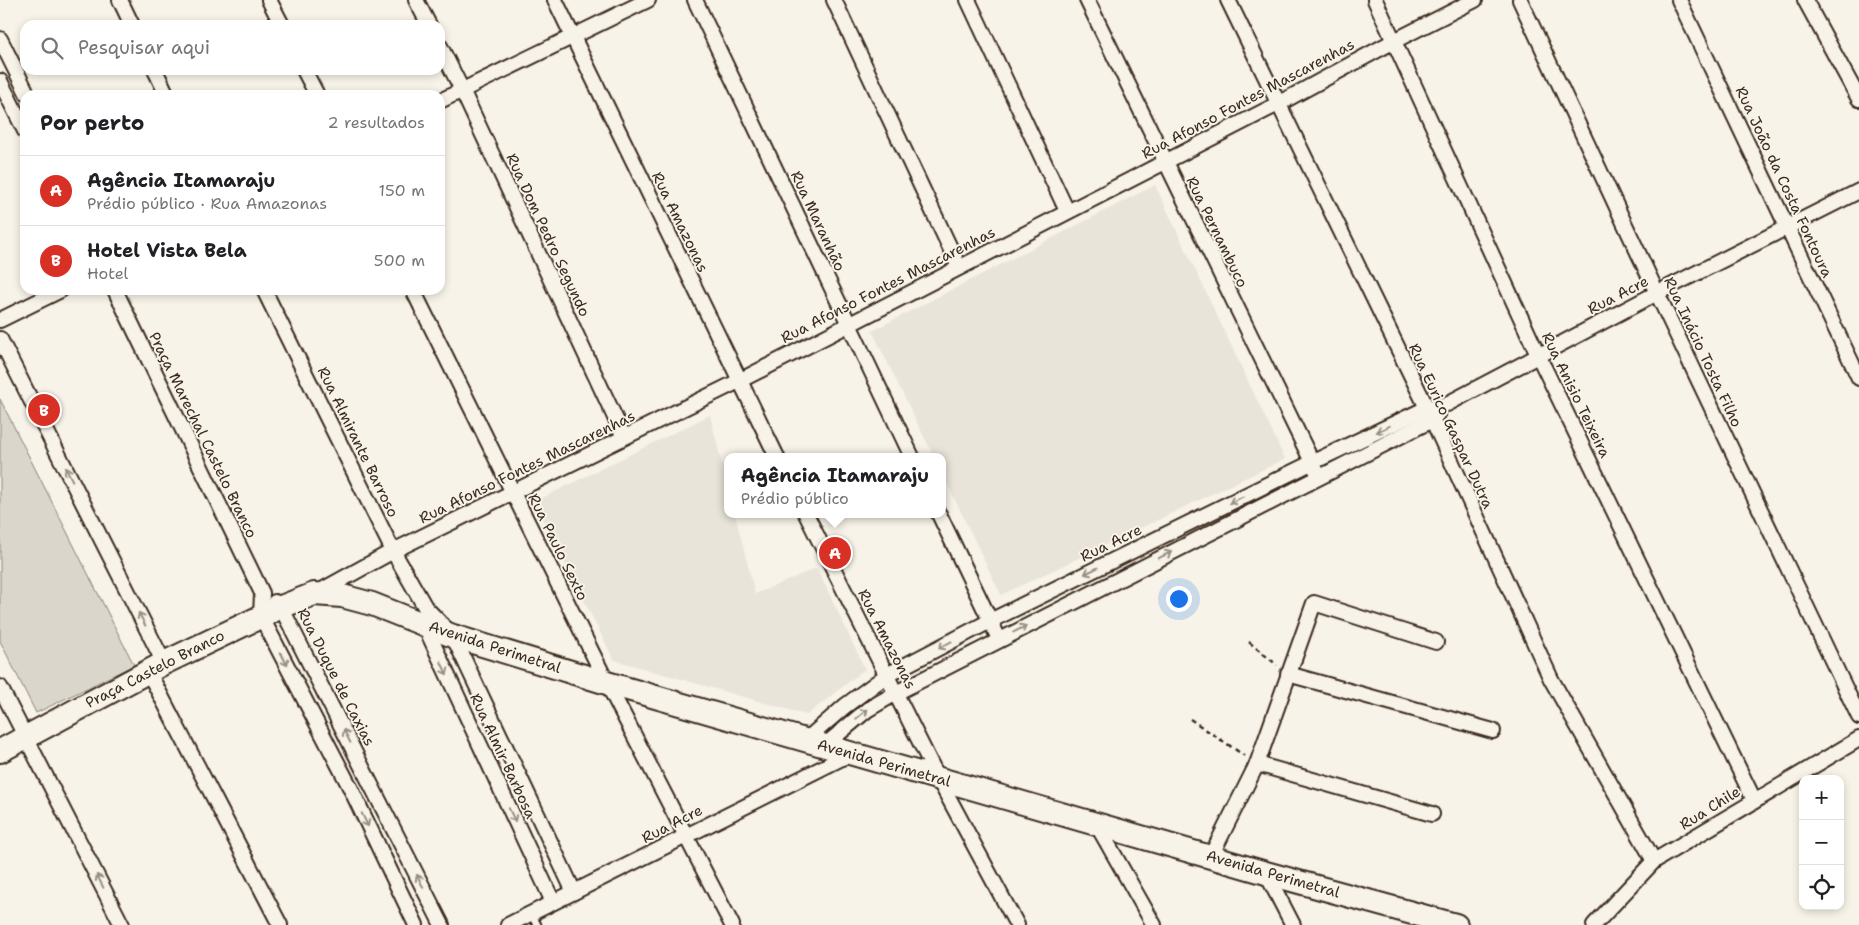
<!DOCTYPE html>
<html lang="pt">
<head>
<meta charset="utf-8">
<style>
  :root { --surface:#fff; --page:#f6f6f6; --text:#202124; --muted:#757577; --line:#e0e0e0; --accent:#d93025 }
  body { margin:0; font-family:"Shantell Sans",sans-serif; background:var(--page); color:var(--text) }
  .controls { position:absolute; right:15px; bottom:15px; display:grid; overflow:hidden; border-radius:10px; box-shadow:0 2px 8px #0003 }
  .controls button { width:45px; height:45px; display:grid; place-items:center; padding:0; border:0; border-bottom:1px solid var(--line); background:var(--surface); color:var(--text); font:25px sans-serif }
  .you { position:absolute; left:1178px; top:598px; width:18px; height:18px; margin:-12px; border:4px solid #fff; border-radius:50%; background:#1a73e8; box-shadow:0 0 0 8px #1a73e833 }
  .badge { display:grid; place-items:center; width:32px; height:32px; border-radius:50%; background:var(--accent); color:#fff; font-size:16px; font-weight:700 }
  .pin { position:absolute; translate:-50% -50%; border:2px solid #fff; box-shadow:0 1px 5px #0006 }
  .popup { position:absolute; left:724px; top:453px; width:222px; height:65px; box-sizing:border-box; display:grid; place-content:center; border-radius:10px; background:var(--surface); filter:drop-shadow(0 1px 4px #0005); font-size:16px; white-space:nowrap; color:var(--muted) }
  .popup b { font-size:19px; color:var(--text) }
  .popup::after { content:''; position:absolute; left:50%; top:100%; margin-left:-10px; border:10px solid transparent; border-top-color:var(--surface) }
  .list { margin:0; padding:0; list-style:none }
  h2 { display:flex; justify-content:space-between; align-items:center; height:65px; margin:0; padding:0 20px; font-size:21px }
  h2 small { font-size:16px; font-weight:400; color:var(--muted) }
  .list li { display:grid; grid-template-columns:32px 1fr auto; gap:15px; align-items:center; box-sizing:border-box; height:70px; padding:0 20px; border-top:1px solid var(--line) }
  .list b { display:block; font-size:19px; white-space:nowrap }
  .list p { margin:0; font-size:16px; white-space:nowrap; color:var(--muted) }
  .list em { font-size:16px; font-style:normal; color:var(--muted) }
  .icon { flex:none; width:28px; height:28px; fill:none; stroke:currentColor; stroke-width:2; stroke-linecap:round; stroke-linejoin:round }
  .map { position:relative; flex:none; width:1859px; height:925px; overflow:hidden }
  .search { position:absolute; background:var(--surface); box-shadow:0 2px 8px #0003; left:20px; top:20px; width:425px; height:55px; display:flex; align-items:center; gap:12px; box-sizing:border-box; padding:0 18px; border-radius:15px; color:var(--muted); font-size:19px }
  .panel { position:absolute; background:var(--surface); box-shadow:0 2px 8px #0003; left:20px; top:90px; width:425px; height:205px; border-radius:15px }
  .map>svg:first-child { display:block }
  .built { fill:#e9e4d9 }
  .green { fill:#dbd6cb; stroke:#8b8074 }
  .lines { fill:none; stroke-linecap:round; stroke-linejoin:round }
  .service-casing { stroke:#3b2a1e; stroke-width:11 }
  .minor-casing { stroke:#3b2a1e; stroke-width:18 }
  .primary-casing { stroke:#3b2a1e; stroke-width:26 }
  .path { stroke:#3b2a1e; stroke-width:2.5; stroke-dasharray:5 4; stroke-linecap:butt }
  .service { stroke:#f7f3e8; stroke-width:7 }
  .minor { stroke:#f7f3e8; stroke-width:14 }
  .primary { stroke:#f7f3e8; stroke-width:22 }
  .oneway { stroke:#998e83 }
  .labels { text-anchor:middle; stroke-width:4; stroke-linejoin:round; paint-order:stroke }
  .street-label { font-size:15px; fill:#3b2a1e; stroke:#f7f3e8 }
</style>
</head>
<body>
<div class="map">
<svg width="1859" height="925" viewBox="0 0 1859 925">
  <rect width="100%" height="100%" fill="#f7f3e8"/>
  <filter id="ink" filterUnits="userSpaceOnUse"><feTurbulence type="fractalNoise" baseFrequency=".02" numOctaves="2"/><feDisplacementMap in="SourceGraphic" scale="10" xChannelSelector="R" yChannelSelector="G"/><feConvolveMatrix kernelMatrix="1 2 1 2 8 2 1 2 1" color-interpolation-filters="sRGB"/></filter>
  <g filter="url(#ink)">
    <g class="built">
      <path d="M 1155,185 L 1285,459 L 1001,595 L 943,475 L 942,457 L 934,457 L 872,331 Z"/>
      <path d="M 710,415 L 727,485 L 728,514 L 735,514 L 755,594 L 817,568 L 865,669 L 807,715 L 614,660 L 534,502 Z"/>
    </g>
    <path class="green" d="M 0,399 L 134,665 L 36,713 L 0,641 Z"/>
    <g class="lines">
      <g class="service-casing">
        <path id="service" d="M 531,913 L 537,925"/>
      </g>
      <g class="minor-casing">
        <g id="minor">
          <path d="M 120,0 L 132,25"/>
          <path d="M 269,0 L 282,25"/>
          <path d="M 416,0 L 429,25"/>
          <path d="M 555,0 L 777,457"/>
          <path d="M 695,0 L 912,457"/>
          <path d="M 834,0 L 959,267"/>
          <path d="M 968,0 L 1067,211"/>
          <path d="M 1087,0 L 1316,470"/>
          <path d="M 1228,0 L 1427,408 L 1551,679 L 1654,861"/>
          <path d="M 1375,0 L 1538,355 L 1754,800"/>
          <path d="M 1520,0 L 1657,293 L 1859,717"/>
          <path d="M 1679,0 L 1859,378"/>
          <path d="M 1805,0 L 1859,99"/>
          <path d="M 0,39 L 28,95"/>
          <path d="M 440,46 L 462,90 L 624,437"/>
          <path d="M 155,70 L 167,95"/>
          <path d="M 304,70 L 317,95"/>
          <path d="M 0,81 L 25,131"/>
          <path d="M 440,101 L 648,0"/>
          <path d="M 115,290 L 262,593 L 261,616 L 350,787 L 416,925"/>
          <path d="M 264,290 L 393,551 L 425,607 L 453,636 L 574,892"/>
          <path d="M 413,290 L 607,683 L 732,925"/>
          <path d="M 0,320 L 61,290"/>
          <path d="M 0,339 L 164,663"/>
          <path d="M 806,514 L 938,778 L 1017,925"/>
          <path d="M 939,514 L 999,639"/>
          <path d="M 317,593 L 393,551 L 739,381 L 1278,104 L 1394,41 L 1475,0"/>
          <path d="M 275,602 L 281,607 L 442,925"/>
          <path d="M 423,622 L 553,902"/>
          <path d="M 148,671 L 280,925"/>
          <path d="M 1288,674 L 1493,731"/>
          <path d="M 0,687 L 122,925"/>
          <path d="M 806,740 L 845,706 L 887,675 L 990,621 L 1311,463 L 1427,408 L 1447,404 L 1657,293 L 1859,191"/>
          <path d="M 824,746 L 867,710 L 896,693 L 1432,420 L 1438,413"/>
          <path d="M 1257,764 L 1432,814"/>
          <path d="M 1096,823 L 1154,925"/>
          <path d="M 1211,856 L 1257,764 L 1314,603 L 1436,642"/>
          <path d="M 1266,873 L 1293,925"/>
          <path d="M 508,925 L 852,753"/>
          <path d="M 1594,925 L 1654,861 L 1859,739"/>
        </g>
      </g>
      <g class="primary-casing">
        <path id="primary" d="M 0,751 L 164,663 L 281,607 L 314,594 L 342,596 L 372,604 L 453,636 L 607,683 L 1266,873 L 1456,925"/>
      </g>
      <g class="path">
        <path d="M 1249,642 L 1277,665"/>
        <path d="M 1190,719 L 1245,756"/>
      </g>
      <use href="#service" class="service"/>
      <use href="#minor" class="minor"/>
      <use href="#primary" class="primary"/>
    </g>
    <defs><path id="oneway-shaft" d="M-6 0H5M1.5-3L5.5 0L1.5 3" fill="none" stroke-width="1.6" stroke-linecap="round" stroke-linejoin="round" transform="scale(1.25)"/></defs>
    <g class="oneway">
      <use href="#oneway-shaft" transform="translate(1383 429) rotate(155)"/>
      <use href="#oneway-shaft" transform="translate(69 474) rotate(-117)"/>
      <use href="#oneway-shaft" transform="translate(1236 500) rotate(154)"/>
      <use href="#oneway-shaft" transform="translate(1165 555) rotate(-27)"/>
      <use href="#oneway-shaft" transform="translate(1091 571) rotate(154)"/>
      <use href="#oneway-shaft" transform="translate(142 619) rotate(-117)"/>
      <use href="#oneway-shaft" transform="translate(1020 629) rotate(-27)"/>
      <use href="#oneway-shaft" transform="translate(945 645) rotate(152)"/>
      <use href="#oneway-shaft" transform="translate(284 659) rotate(63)"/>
      <use href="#oneway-shaft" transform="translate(444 668) rotate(65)"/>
      <use href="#oneway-shaft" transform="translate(862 714) rotate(-39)"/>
      <use href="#oneway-shaft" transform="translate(347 736) rotate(-117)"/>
      <use href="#oneway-shaft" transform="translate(512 815) rotate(65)"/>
      <use href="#oneway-shaft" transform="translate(365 820) rotate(64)"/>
      <use href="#oneway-shaft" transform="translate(100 881) rotate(-117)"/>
      <use href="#oneway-shaft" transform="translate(420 881) rotate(-116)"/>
    </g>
  </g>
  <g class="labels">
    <g class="street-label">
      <text transform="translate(1248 99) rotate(-28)" y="5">Rua Afonso Fontes Mascarenhas</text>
      <text transform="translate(1784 182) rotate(65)" y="5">Rua João da Costa Fontoura</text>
      <text transform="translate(818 221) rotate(65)" y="5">Rua Maranhão</text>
      <text transform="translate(680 222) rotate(64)" y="5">Rua Amazonas</text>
      <text transform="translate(1217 232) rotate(64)" y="5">Rua Pernambuco</text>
      <text transform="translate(548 235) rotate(65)" y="5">Rua Dom Pedro Segundo</text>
      <text transform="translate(888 285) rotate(-27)" y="5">Rua Afonso Fontes Mascarenhas</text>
      <text transform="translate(1618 295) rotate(-27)" y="5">Rua Acre</text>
      <text transform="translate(1703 352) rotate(65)" y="5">Rua Inácio Tosta Filho</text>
      <text transform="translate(1576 395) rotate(64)" y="5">Rua Anisio Teixeira</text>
      <text transform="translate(1451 426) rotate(65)" y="5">Rua Eurico Gaspar Dutra</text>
      <text transform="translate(203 435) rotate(64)" y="5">Praça Marechal Castelo Branco</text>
      <text transform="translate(358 442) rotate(64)" y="5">Rua Almirante Barroso</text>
      <text transform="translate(527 467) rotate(-26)" y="5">Rua Afonso Fontes Mascarenhas</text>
      <text transform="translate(1111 543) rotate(-26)" y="5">Rua Acre</text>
      <text transform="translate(558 547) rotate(64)" y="5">Rua Paulo Sexto</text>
      <text transform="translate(887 639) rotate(63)" y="5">Rua Amazonas</text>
      <text transform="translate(495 647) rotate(18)" y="5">Avenida Perimetral</text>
      <text transform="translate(155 669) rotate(-27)" y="5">Praça Castelo Branco</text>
      <text transform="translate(336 677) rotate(63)" y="5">Rua Duque de Caxias</text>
      <text transform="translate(503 756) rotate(65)" y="5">Rua Almir Barbosa</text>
      <text transform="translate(884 763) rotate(16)" y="5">Avenida Perimetral</text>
      <text transform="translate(1710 808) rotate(-32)" y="5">Rua Chile</text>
      <text transform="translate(672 824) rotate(-27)" y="5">Rua Acre</text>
      <text transform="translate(1273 874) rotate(16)" y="5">Avenida Perimetral</text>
    </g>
  </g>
</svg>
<div class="controls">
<button>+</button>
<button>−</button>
<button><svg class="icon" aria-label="locate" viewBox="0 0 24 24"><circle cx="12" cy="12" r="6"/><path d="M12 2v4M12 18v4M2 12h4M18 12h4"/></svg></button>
</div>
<div class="you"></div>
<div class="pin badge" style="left:835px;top:553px">A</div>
<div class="popup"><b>Agência Itamaraju</b>Prédio público</div>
<div class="pin badge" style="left:44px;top:410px">B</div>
<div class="search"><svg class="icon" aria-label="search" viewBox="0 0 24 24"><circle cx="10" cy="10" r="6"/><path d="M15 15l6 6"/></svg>Pesquisar aqui</div>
<section class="panel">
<h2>Por perto<small>2 resultados</small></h2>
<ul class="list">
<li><span class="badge">A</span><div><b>Agência Itamaraju</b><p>Prédio público · Rua Amazonas</p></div><em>150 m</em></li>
<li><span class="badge">B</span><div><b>Hotel Vista Bela</b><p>Hotel</p></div><em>500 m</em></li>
</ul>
</section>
</div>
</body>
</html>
